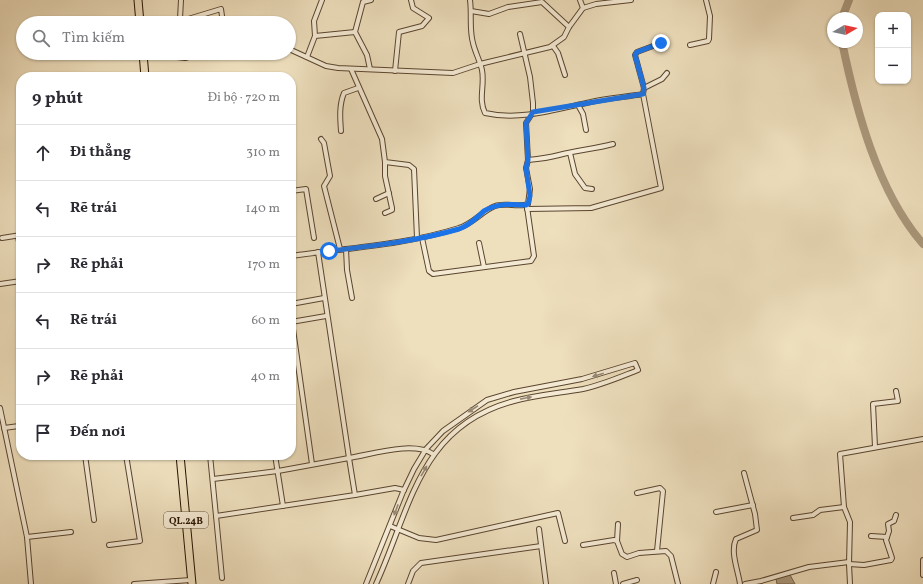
<!DOCTYPE html>
<html lang="vi">
<head>
<meta charset="utf-8">
<style>
  :root { --surface:#fff; --page:#f2f2f3; --text:#2b2b33; --muted:#7c7c81; --line:#e1e1e2 }
  body { margin:0; font-family:Vollkorn,serif; background:var(--page); color:var(--text) }
  .controls { position:absolute; right:12px; top:12px; display:grid; overflow:hidden; border-radius:8px; box-shadow:0 1px 3px #0004 }
  .controls button { width:36px; height:36px; display:grid; place-items:center; padding:0; border:0; border-bottom:1px solid var(--line); background:var(--surface); color:var(--text); font:20px sans-serif }
  .compass { position:absolute; left:827px; top:12px; width:36px; height:36px; border-radius:50%; background:var(--surface); box-shadow:0 1px 3px #0004; rotate:81deg }
  .stop { position:absolute; width:12px; height:12px; margin:-9px; border:3px solid #1a73e8; border-radius:50%; background:#fff }
  .stop.end { background:#1a73e8; border-color:#fff; box-shadow:0 1px 4px #0008 }
  .list { margin:0; padding:0; list-style:none }
  h2 { display:flex; justify-content:space-between; align-items:center; height:52px; margin:0; padding:0 16px; font-size:17px }
  h2 small { font-size:13px; font-weight:400; color:var(--muted) }
  .list li { display:grid; grid-template-columns:26px 1fr auto; gap:12px; align-items:center; box-sizing:border-box; height:56px; padding:0 16px; border-top:1px solid var(--line) }
  .list b { display:block; font-size:15px; white-space:nowrap }
  .list em { font-size:13px; font-style:normal; color:var(--muted) }
  .icon { flex:none; width:22px; height:22px; fill:none; stroke:currentColor; stroke-width:2; stroke-linecap:round; stroke-linejoin:round }
  .map { position:relative; flex:none; width:923px; height:584px; overflow:hidden }
  .search { position:absolute; background:var(--surface); box-shadow:0 1px 3px #0004; left:16px; top:16px; width:280px; height:44px; display:flex; align-items:center; gap:10px; box-sizing:border-box; padding:0 14px; border-radius:22px; color:var(--muted); font-size:15px }
  .panel { position:absolute; background:var(--surface); box-shadow:0 1px 3px #0004; left:16px; top:72px; width:280px; height:388px; border-radius:16px }
  .map>svg:first-child { display:block }
  .water { fill:#ab997d; stroke:#77634b }
  .lines { fill:none; stroke-linecap:round; stroke-linejoin:round }
  .river { stroke:#ab997d; stroke-width:8 }
  .street-casing { stroke:#5a452f; stroke-width:6 }
  .primary-casing { stroke:#281200; stroke-width:9 }
  .street { stroke:#f4ead4; stroke-width:4 }
  .primary { stroke:#eedfbd; stroke-width:7 }
  .oneway { fill:#988975 }
  .route { stroke:#1a73e8; stroke-width:5 }
  .labels { text-anchor:middle; stroke-width:3; stroke-linejoin:round; paint-order:stroke }
  .shield { fill:#f4ead4; stroke:#655340; stroke-width:1 }
  .shield-label { font-size:10px; font-weight:bold; fill:#281200 }
</style>
</head>
<body>
<div class="map">
<svg width="923" height="584" viewBox="0 0 923 584">
  <rect width="100%" height="100%" fill="#eedfbd"/>
  <filter id="stains"><feTurbulence type="fractalNoise" baseFrequency=".005" numOctaves="4"/><feColorMatrix values="0 0 0 0 .2 0 0 0 0 .09 0 0 0 0 .02 0 0 0 .5 -.17"/></filter>
  <radialGradient id="worn" r=".72"><stop offset=".6" stop-color="#630" stop-opacity="0"/><stop offset="1" stop-color="#630" stop-opacity=".3"/></radialGradient>
  <path class="water" d="M 789,573 L 795,584 L 777,584 L 776,579 Z"/>
  <g class="lines">
    <g class="river">
      <path d="M 842,18 L 849,0"/>
      <path d="M 842,42 C 856,109 877,191 923,244"/>
    </g>
    <g class="street-casing">
      <g id="street">
        <path d="M 181,0 L 180,19 L 188,19 L 221,9 L 223,23"/>
        <path d="M 470,0 C 472,15 469,29 473,43 C 475,52 480,61 482,70 C 485,85 478,99 485,113 C 520,121 557,109 591,102 C 608,98 626,97 643,94"/>
        <path d="M 580,0 L 583,8"/>
        <path d="M 471,11 L 489,14 L 508,7 L 542,2 L 569,27"/>
        <path d="M 315,36 L 355,32"/>
        <path d="M 690,45 L 708,41 L 709,39 L 710,16 L 706,0"/>
        <path d="M 553,46 L 558,53 L 565,75"/>
        <path d="M 289,49 L 326,66 L 338,68 L 453,73 L 480,64 L 550,47 L 564,37 L 569,27 L 583,8 L 596,4 L 631,0"/>
        <path d="M 145,53 L 185,58 L 202,53"/>
        <path d="M 307,57 L 315,36 L 314,21 L 322,0"/>
        <path d="M 351,69 L 382,139 L 385,162 L 409,165 L 414,169 L 417,238"/>
        <path d="M 370,69 L 367,55 L 355,32 L 363,2 L 371,0"/>
        <path d="M 395,71 L 399,32 L 422,26 L 429,18 L 413,8 L 411,0"/>
        <path d="M 644,88 L 662,79 L 667,73"/>
        <path d="M 578,105 L 583,114 L 586,130"/>
        <path d="M 341,131 C 340,118 339,105 344,93 L 358,88"/>
        <path d="M 321,139 L 324,143 L 330,176 L 324,186 L 340,249"/>
        <path d="M 570,153 L 575,174 L 585,188 L 592,189"/>
        <path d="M 528,160 C 539,159 548,158 559,155 C 577,150 595,149 613,144"/>
        <path d="M 291,191 L 306,189 L 314,238"/>
        <path d="M 376,199 L 389,193"/>
        <path d="M 527,209 L 591,208 L 661,188 L 643,94 L 644,88 L 635,55 L 637,52 L 661,43"/>
        <path d="M 385,213 L 392,210 L 392,208 L 385,176 L 385,162"/>
        <path d="M 18,236 L 21,254"/>
        <path d="M 2,238 L 21,235"/>
        <path d="M 422,238 L 429,271 L 433,274 L 531,261 L 534,256 L 527,207"/>
        <path d="M 479,243 L 484,267"/>
        <path d="M 346,249 L 347,270 L 352,298"/>
        <path d="M 318,252 L 349,458 C 373,454 413,441 433,454"/>
        <path d="M 291,256 C 347,248 405,245 459,228 C 473,224 482,211 495,206 C 505,202 519,208 528,204 L 530,189 L 526,168 L 528,160 L 526,123 L 533,112 L 533,103 L 530,77 L 520,34"/>
        <path d="M 0,284 L 21,281"/>
        <path d="M 291,304 L 324,298"/>
        <path d="M 291,322 L 326,316"/>
        <path d="M 292,322 L 312,464"/>
        <path d="M 0,408 L 27,537 L 31,584"/>
        <path d="M 4,428 L 19,426"/>
        <path d="M 875,447 L 873,404 L 898,401 L 896,391"/>
        <path d="M 85,455 L 94,520"/>
        <path d="M 210,455 L 216,516"/>
        <path d="M 275,455 L 283,506"/>
        <path d="M 213,479 L 278,471 L 349,458 L 355,495 L 216,516 L 222,578"/>
        <path d="M 637,493 L 660,488 L 663,491 L 657,551"/>
        <path d="M 355,495 L 395,488 L 404,490"/>
        <path d="M 716,512 L 753,505"/>
        <path d="M 793,518 L 813,515 L 820,510 L 844,507"/>
        <path d="M 390,526 L 419,538 L 436,540 L 558,513 L 565,541"/>
        <path d="M 539,529 L 546,584"/>
        <path d="M 871,536 L 887,537"/>
        <path d="M 27,537 L 71,532"/>
        <path d="M 617,541 L 618,524"/>
        <path d="M 109,545 L 140,541 L 126,455"/>
        <path d="M 583,545 L 614,540 L 617,541 L 622,554 L 627,557 L 639,553 L 666,551 L 671,556 L 678,584"/>
        <path d="M 923,560 L 923,575"/>
        <path d="M 849,564 L 864,565 L 891,560 L 892,558 L 886,540 L 889,531 L 888,524 L 894,521 L 896,515"/>
        <path d="M 614,573 L 616,584"/>
        <path d="M 134,584 L 191,580"/>
        <path d="M 366,584 L 403,492 L 414,469 L 426,449 L 443,431 L 487,400 L 514,392 L 582,379 L 635,363 L 638,370 C 620,377 602,385 583,389 C 560,393 537,395 514,401 C 419,426 411,508 376,584"/>
        <path d="M 408,584 L 413,571 L 421,563 L 541,546"/>
        <path d="M 623,584 L 637,580"/>
        <path d="M 713,584 L 716,572"/>
        <path d="M 740,584 C 738,570 730,552 736,539 L 757,530 L 755,514 L 744,473"/>
        <path d="M 745,584 L 761,581 L 809,567 L 849,562"/>
        <path d="M 850,584 L 849,564 L 850,522 L 844,507 L 840,454 L 923,439"/>
      </g>
    </g>
    <g class="primary-casing">
      <g id="primary">
        <path d="M 138,0 L 140,23"/>
        <path d="M 143,53 L 145,77"/>
        <path d="M 180,455 L 192,584"/>
      </g>
    </g>
    <use href="#street" class="street"/>
    <use href="#primary" class="primary"/>
  </g>
  <defs><path id="oneway-solid" d="M-6-.8H1V-3.2L6.5 0L1 3.2V.8H-6Z"/></defs>
  <g class="oneway">
    <use href="#oneway-solid" transform="translate(598 375) rotate(164)"/>
    <use href="#oneway-solid" transform="translate(526 398) rotate(-11)"/>
    <use href="#oneway-solid" transform="translate(473 409) rotate(147)"/>
    <use href="#oneway-solid" transform="translate(424 471) rotate(-60)"/>
    <use href="#oneway-solid" transform="translate(396 510) rotate(111)"/>
  </g>
  <g class="lines">
    <path class="route" d="M 329,251 C 373,246 417,241 459,229 C 470,225 476,218 484,211 C 497,203 512,204 526,205 L 528,204 L 530,196 L 526,168 L 528,160 L 526,123 L 533,112 L 643,94 L 644,88 L 635,55 L 637,52 L 661,43"/>
  </g>
  <g class="labels">
    <rect class="shield" x="164" y="512" width="44" height="16" rx="3"/>
    <g class="shield-label">
      <text x="186" y="524">QL.24B</text>
    </g>
  </g>
  <rect width="100%" height="100%" filter="url(#stains)"/>
  <rect width="100%" height="100%" fill="url(#worn)"/>
</svg>
<div class="controls">
<button>+</button>
<button>−</button>
</div>
<svg class="compass" viewBox="-18 -18 36 36"><path d="M0-13l5 13h-10z" fill="#e53935"/><path d="M0 13l5-13h-10z" fill="#7c7c81"/></svg>
<div class="stop" style="left:329px;top:251px"></div>
<div class="stop end" style="left:661px;top:43px"></div>
<div class="search"><svg class="icon" aria-label="search" viewBox="0 0 24 24"><circle cx="10" cy="10" r="6"/><path d="M15 15l6 6"/></svg>Tìm kiếm</div>
<section class="panel">
<h2>9 phút<small>Đi bộ · 720 m</small></h2>
<ul class="list">
<li><svg class="icon" aria-label="ahead" viewBox="0 0 24 24"><path d="M12 20V5M6 11l6-6 6 6"/></svg><div><b>Đi thẳng</b></div><em>310 m</em></li>
<li><svg class="icon" aria-label="left" viewBox="0 0 24 24"><path d="M17 20v-9H6M10 6l-5 5 5 5"/></svg><div><b>Rẽ trái</b></div><em>140 m</em></li>
<li><svg class="icon" aria-label="right" viewBox="0 0 24 24"><path d="M7 20v-9h11M14 6l5 5-5 5"/></svg><div><b>Rẽ phải</b></div><em>170 m</em></li>
<li><svg class="icon" aria-label="left" viewBox="0 0 24 24"><path d="M17 20v-9H6M10 6l-5 5 5 5"/></svg><div><b>Rẽ trái</b></div><em>60 m</em></li>
<li><svg class="icon" aria-label="right" viewBox="0 0 24 24"><path d="M7 20v-9h11M14 6l5 5-5 5"/></svg><div><b>Rẽ phải</b></div><em>40 m</em></li>
<li><svg class="icon" aria-label="arrive" viewBox="0 0 24 24"><path d="M6 21V4h12l-3 4 3 4H6"/></svg><div><b>Đến nơi</b></div></li>
</ul>
</section>
</div>
</body>
</html>
